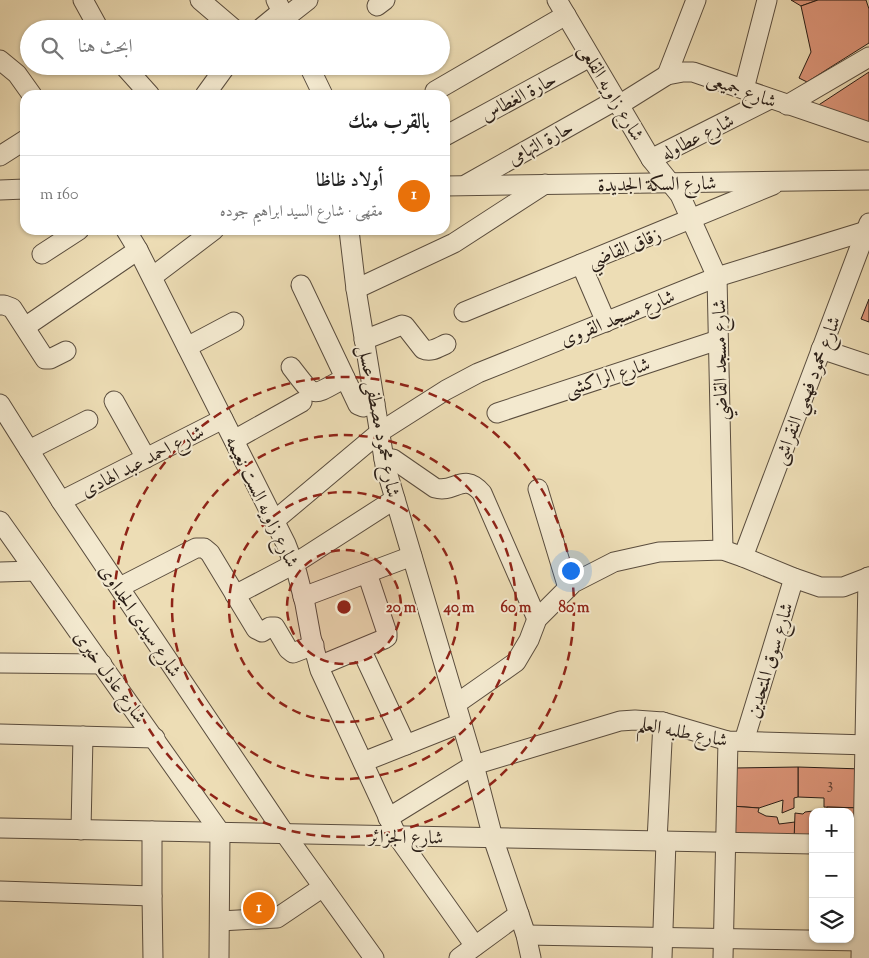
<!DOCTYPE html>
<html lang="ar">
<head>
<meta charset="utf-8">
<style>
  :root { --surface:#fff; --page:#f2f2f2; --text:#222; --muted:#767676; --line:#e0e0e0; --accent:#b45309 }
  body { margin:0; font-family:"Sorts Mill Goudy",Amiri,serif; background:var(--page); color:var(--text); direction:rtl }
  .controls { position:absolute; right:15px; bottom:15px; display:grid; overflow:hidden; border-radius:10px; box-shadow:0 1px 4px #0004 }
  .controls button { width:45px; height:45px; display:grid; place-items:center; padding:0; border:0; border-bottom:1px solid var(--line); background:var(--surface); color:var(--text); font:25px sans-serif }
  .you { position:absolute; left:570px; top:570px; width:18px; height:18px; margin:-12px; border:4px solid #fff; border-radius:50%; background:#1a73e8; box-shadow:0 0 0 8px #1a73e833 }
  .badge { display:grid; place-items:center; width:32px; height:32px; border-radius:50%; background:var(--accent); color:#fff; font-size:16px; font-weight:700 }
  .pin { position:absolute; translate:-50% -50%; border:2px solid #fff; box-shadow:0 1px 5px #0006 }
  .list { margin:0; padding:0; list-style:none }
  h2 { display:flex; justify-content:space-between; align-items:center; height:65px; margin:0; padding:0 20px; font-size:21px }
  h2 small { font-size:16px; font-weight:400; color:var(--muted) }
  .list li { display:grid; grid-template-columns:32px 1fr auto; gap:15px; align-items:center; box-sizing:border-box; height:80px; padding:0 20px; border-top:1px solid var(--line) }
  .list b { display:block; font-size:19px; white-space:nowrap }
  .list p { margin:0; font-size:16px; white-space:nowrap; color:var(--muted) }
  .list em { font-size:16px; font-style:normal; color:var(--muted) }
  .icon { flex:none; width:28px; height:28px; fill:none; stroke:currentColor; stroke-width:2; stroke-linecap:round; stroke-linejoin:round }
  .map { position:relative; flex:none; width:869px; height:958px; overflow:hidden; direction:ltr }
  .search { position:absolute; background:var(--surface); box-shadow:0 1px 4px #0004; left:20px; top:20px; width:430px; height:55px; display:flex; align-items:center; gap:12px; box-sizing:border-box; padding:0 18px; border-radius:28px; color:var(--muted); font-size:19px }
  .panel { position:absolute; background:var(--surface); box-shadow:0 1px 4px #0004; left:20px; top:90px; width:430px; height:145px; border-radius:15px; direction:rtl }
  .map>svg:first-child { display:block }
  .building { fill:#dd9579; stroke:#291d16 }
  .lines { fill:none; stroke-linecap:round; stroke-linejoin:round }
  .minor-casing { stroke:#5a4d3e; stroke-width:21 }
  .minor { stroke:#f3e9cf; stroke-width:19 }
  .ring { fill:none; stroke:#8f2418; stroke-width:2.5; stroke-dasharray:9 6 }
  .labels { text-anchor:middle; stroke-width:4; stroke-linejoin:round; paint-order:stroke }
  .number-label { font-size:16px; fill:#563b2f }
  .street-label { font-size:19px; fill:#291d16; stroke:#f3e9cf }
  .centre { fill:#8f2418; stroke:#f3e9cf; stroke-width:2.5 }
  .ring-label { font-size:15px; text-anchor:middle; font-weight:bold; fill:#8f2418; stroke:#f3e9cf; stroke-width:4; stroke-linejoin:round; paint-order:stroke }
</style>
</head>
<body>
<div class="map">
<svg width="869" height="958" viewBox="0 0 869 958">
  <rect width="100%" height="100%" fill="#edddb5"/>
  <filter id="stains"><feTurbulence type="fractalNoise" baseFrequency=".004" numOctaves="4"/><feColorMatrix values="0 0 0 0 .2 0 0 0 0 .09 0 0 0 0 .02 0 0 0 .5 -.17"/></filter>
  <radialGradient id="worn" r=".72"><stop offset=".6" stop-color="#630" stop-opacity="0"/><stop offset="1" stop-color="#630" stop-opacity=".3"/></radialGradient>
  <g class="building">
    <path d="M 791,0 L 818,0 L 801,6 Z"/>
    <path d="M 818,0 L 866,0 L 869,9 L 869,43 L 807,82 L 799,78 L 811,52 L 801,6 Z"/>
    <path d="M 869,72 L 869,124 L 814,108 Z"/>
    <path d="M 869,299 L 869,322 L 861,319 Z"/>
    <path d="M 798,767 L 863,769 L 862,808 L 824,807 L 824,798 L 798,797 Z"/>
    <path d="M 798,767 L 798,797 L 794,798 L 794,808 L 782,813 L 783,800 L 759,808 L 731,806 L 734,768 Z"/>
    <path d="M 731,806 L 759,808 L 758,812 L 766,816 L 777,817 L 779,824 L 795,822 L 794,841 L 731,841 Z"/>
    <path d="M 827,807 L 862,808 L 859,841 L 850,841 L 850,812 L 827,812 Z"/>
    <path d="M 813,811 L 813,841 L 794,841 L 795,813 L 803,814 L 805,812 Z"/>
  </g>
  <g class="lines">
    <g class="minor-casing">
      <g id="minor">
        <path d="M 83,0 L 99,29"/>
        <path d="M 200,0 L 234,29"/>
        <path d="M 276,0 L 291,29"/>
        <path d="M 557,0 L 651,159 L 680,195 L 717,277 L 723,550"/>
        <path d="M 377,6 L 385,0"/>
        <path d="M 285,18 L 308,0"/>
        <path d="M 260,29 L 282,11"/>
        <path d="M 0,60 L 17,74 L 32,95"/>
        <path d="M 124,66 L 150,95"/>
        <path d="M 309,66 L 323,95"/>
        <path d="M 667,75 L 696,0"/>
        <path d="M 744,89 L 767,0"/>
        <path d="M 435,91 L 566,15"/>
        <path d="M 205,95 L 226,66"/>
        <path d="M 619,105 L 667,75 L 683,72 L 693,72 L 869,132"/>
        <path d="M 787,105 L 869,57"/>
        <path d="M 445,136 L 590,57"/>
        <path d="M 0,156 L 25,140"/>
        <path d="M 651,159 L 770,99"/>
        <path d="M 467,184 L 616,100"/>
        <path d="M 445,186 L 869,180"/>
        <path d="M 0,190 L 25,189"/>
        <path d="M 126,230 L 138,250 L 286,544 L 297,573 L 305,604 L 311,637 L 320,670 L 397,836 L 475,946"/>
        <path d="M 349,230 L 356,289 L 385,465 L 474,765 L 493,838 L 526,935 L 531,958"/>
        <path d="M 42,254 L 79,230"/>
        <path d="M 581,264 L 606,322"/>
        <path d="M 152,277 L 214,230"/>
        <path d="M 301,285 L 358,405 L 363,407 L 375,403"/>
        <path d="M 356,289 L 454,243 L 545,184"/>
        <path d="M 0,305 L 4,305 L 12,308 L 45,359 L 50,359 L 66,351"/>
        <path d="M 464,312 L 773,185"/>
        <path d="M 25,327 L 138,250"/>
        <path d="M 364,340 L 402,325 L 405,326 L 423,349 C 431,353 439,347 446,344"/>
        <path d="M 187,347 L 234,322"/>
        <path d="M 821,349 L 869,365"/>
        <path d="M 291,367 C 316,399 310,397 345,378"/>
        <path d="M 114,401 L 146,458"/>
        <path d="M 0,404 L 61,501 L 285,834 L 374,958"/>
        <path d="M 497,413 L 718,340"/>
        <path d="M 234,440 L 302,402"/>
        <path d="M 29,450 L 88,420"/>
        <path d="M 384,459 L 387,458 L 393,459 L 435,488 C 455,494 463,471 482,493 L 537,619"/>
        <path d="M 538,489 L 568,588"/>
        <path d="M 61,501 L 223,419"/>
        <path d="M 0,521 L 220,832 L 219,958"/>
        <path d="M 274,521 L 380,432 L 446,390 L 478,373 L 717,277 L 866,231"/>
        <path d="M 743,557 L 869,223"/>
        <path d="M 0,572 L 35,571"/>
        <path d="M 120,587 L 196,548 L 204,548 L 210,553 L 256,629 L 262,632 L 270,627 L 275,627 L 288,649 L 293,653 L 314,645"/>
        <path d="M 235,595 L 294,564 L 395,499"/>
        <path d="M 303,597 L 412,556"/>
        <path d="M 361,649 L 406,745"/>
        <path d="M 0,663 L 102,664"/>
        <path d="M 319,666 L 384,639 L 387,637 L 387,633 L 367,573"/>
        <path d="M 456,704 L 516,662 L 529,640 L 537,619 L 573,583 L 614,562 L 659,552 L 723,550 L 743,557 L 794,578 L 820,587 L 843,587 L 869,577"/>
        <path d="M 0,734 L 155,738"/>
        <path d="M 744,741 L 794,578"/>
        <path d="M 363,762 L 461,723"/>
        <path d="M 388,818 L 474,765 L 620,721 L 635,720 L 663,722 L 728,741 L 869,745"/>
        <path d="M 0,828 C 271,833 542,838 813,844"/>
        <path d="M 81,830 L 83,736"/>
        <path d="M 152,831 L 152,896 L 153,958"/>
        <path d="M 657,841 L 663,722"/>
        <path d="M 0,891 L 152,896"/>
        <path d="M 220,921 L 277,918 L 323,887"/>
        <path d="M 526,935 L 862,941"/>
        <path d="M 459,958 L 519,914"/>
        <path d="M 662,958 L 666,841"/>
        <path d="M 723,958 L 728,741"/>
        <path d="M 861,958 L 868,577"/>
      </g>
    </g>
    <use href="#minor" class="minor"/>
  </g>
  <circle cx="344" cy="607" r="57" fill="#8f2418" fill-opacity=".12"/>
  <g class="ring">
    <circle cx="344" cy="607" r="57"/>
    <circle cx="344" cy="607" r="115"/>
    <circle cx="344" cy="607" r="172"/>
    <circle cx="344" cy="607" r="230"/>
  </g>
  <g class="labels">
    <g class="number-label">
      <text x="830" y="789">3</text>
    </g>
    <g class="street-label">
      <text transform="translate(742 89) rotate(20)" y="7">شارع جميعى</text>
      <text transform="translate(612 92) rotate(59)" y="7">شارع زاويه القلعى</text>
      <text transform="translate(518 96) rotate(-28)" y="7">حارة الغطاس</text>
      <text transform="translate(697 136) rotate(-27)" y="7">شارع عطاوله</text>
      <text transform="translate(540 142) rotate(-29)" y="7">حارة التهامى</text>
      <text transform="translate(657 183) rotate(-1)" y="7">شارع السكة الجديدة</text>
      <text transform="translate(624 247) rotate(-22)" y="7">زقاق القاضي</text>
      <text transform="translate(617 317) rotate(-22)" y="7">شارع مسجد القروى</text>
      <text transform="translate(719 360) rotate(-91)" y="7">شارع مسجد القاضي</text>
      <text transform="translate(607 376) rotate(-18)" y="7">شارع الراكشى</text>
      <text transform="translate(806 390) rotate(-69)" y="7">شارع محمود فهمي النقراشى</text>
      <text transform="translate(380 421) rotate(79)" y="7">شارع محمود مصطفى عسل</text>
      <text transform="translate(142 460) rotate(-27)" y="7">شارع احمد عبد الهادى</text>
      <text transform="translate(263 501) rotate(64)" y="7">شارع زاويه الست نعيمه</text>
      <text transform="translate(141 620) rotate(56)" y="7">شارع سيدى الجداوى</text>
      <text transform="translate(769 660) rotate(-73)" y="7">شارع سوق المتحدين</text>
      <text transform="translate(111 676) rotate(54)" y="7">شارع عادل خيرى</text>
      <text transform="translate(683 731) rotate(11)" y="7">شارع طلبه العلم</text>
      <text transform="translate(406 836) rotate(1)" y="7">شارع الجزائر</text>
    </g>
  </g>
  <circle cx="344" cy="607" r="8" class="centre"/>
  <g class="ring-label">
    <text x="401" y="612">20 m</text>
    <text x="459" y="612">40 m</text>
    <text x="516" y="612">60 m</text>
    <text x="574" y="612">80 m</text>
  </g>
  <rect width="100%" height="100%" filter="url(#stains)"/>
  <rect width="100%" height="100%" fill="url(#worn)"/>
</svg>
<div class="controls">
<button>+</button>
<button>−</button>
<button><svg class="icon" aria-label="layers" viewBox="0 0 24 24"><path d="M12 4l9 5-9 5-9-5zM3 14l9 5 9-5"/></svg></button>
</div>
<div class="you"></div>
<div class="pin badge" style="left:259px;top:908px;background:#e8710a">1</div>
<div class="search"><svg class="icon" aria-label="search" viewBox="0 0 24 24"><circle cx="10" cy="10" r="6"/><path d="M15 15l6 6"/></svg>ابحث هنا</div>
<section class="panel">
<h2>بالقرب منك<small></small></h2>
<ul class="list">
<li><span class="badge" style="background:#e8710a">1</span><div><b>أولاد ظاظا</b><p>مقهى · شارع السيد ابراهيم جوده</p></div><em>160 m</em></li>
</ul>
</section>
</div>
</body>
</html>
